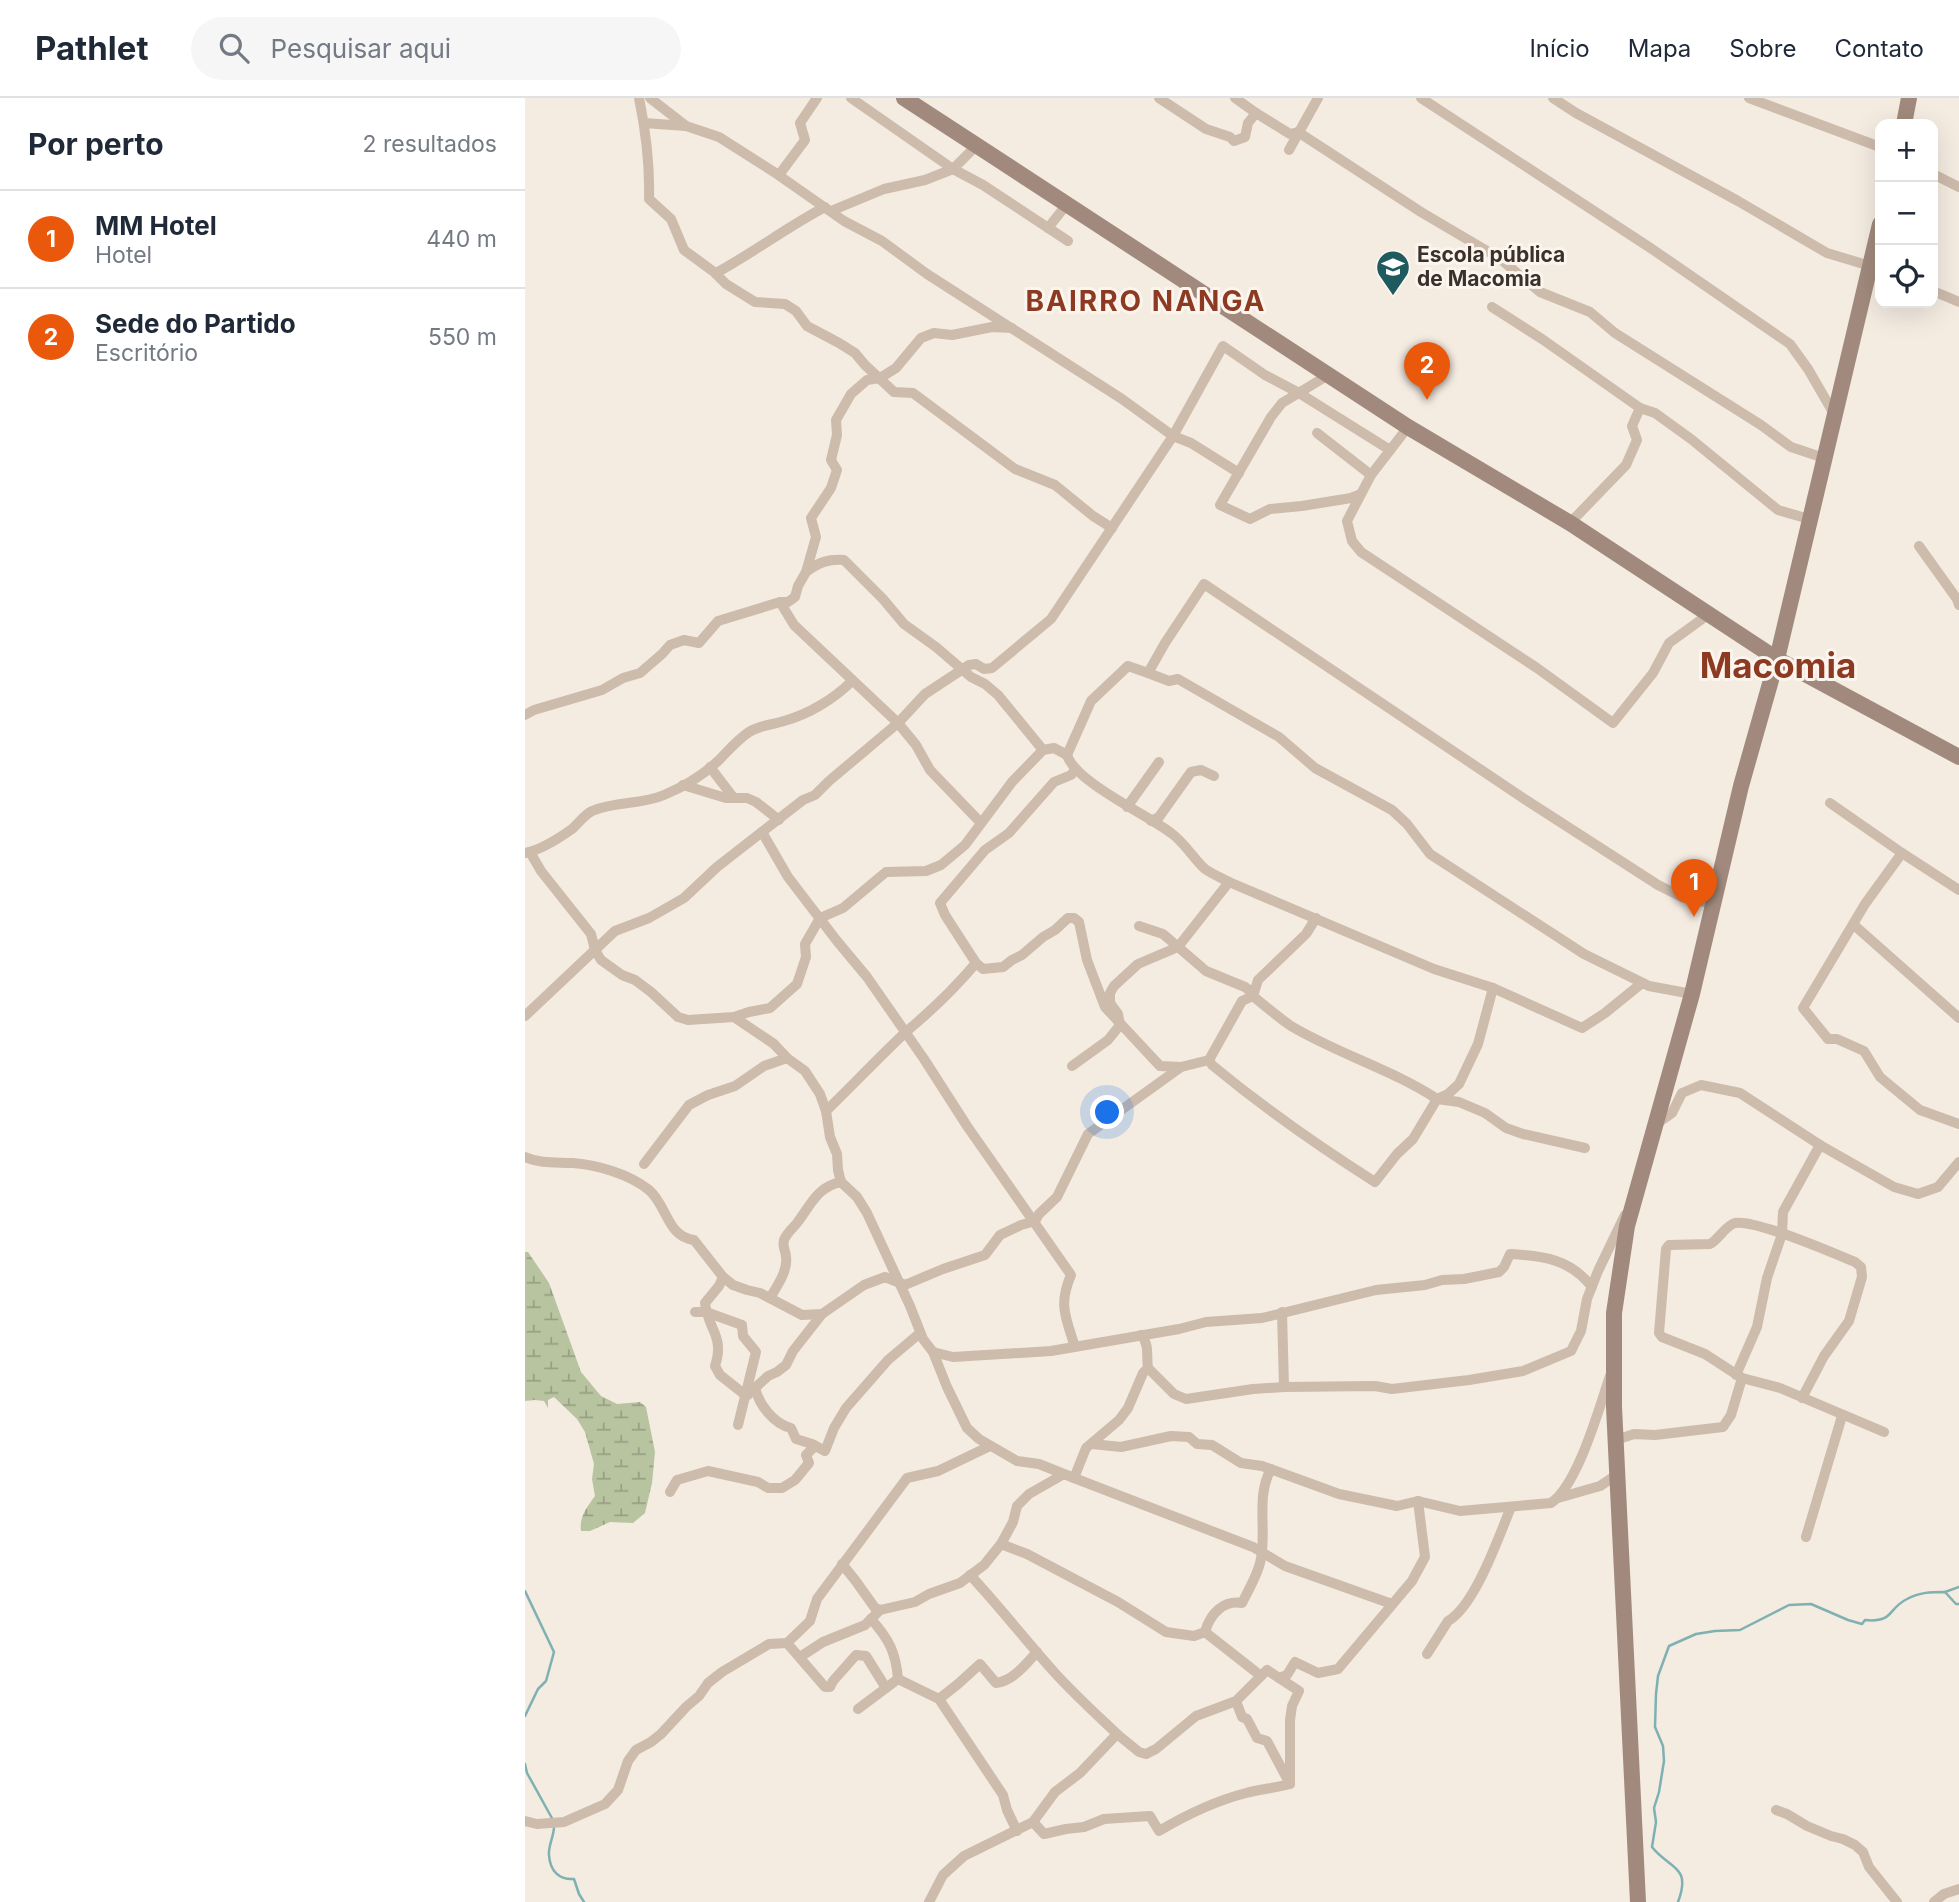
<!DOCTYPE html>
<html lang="pt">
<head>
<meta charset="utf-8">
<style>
  :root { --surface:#fff; --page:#f6f6f7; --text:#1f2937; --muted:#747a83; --line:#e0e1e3; --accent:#ea580c }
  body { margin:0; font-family:Inter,sans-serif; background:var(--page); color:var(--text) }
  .controls { position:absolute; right:21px; top:21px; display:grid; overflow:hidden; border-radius:14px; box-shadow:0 7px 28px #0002 }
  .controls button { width:63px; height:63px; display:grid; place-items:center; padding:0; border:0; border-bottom:2px solid var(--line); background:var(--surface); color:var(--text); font:35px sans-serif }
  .you { position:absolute; left:583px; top:1015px; width:24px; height:24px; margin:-18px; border:5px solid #fff; border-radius:50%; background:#1a73e8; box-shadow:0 0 0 10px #1a73e833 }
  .badge { display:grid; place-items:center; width:46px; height:46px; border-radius:50%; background:var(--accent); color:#fff; font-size:23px; font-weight:700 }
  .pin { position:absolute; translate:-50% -58px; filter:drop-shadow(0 2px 4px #0008) }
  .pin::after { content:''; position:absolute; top:37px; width:24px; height:21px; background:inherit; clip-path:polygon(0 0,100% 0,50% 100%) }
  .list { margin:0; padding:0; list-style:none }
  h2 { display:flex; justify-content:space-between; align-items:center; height:91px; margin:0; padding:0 28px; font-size:30px }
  h2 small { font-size:23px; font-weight:400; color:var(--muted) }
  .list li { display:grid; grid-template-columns:46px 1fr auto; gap:21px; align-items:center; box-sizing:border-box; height:98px; padding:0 28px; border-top:2px solid var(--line) }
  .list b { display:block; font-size:26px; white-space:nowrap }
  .list p { margin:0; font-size:23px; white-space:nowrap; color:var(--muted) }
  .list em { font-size:23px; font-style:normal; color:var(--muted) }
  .icon { flex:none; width:38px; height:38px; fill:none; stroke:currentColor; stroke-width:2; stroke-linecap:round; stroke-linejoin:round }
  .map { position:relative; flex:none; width:1434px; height:1804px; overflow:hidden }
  header { display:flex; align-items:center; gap:42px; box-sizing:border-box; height:98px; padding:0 35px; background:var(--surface); border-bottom:2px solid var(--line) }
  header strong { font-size:33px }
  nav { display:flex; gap:38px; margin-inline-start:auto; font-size:24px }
  .search { width:490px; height:63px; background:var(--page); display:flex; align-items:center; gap:18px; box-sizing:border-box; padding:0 24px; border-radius:38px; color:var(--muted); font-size:26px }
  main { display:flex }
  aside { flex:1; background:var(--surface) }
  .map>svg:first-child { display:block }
  .wetland { fill:url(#wetland-marsh) }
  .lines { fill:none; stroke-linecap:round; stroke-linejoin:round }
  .stream { stroke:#7fb0b2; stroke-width:2.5 }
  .street { stroke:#cdbbac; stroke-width:10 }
  .secondary { stroke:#a18a7d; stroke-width:16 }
  .labels { text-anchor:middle; stroke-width:6; stroke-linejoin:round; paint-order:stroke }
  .poi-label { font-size:21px; font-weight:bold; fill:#3b302b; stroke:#fbf5ee; text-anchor:start }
  .district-label { font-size:28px; font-weight:bold; letter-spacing:2px; fill:#8c3b22; stroke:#fbf5ee }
  .town-label { font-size:35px; font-weight:bold; fill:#8c3b22; stroke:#fbf5ee }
</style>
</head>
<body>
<header>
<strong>Pathlet</strong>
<div class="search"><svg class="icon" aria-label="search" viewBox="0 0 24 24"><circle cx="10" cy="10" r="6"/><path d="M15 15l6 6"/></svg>Pesquisar aqui</div>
<nav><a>Início</a><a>Mapa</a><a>Sobre</a><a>Contato</a></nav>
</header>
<main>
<aside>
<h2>Por perto<small>2 resultados</small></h2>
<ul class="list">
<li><span class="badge">1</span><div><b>MM Hotel</b><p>Hotel</p></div><em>440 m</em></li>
<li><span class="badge">2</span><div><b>Sede do Partido</b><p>Escritório</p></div><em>550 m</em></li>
</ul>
</aside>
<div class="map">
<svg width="1434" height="1804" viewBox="0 0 1434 1804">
  <defs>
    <pattern id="wetland-marsh" width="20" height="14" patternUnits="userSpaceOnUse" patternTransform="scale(1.75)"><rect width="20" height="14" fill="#b8c4a0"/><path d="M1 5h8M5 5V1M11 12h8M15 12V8" fill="none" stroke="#97a083"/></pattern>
  </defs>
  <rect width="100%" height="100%" fill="#f4ebe1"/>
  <path class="wetland" d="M 0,1154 L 3,1154 L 24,1185 L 56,1274 L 76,1298 L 92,1306 L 115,1304 L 121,1309 L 130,1354 L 127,1385 L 120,1415 L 108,1425 L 85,1424 L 65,1433 L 56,1433 C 54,1419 62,1409 70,1398 L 67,1381 L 69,1366 L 60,1334 L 52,1321 L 29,1299 L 23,1302 L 23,1310 L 19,1303 L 10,1302 L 0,1303 Z"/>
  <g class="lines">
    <g class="stream">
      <path d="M 0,1493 L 29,1554 L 21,1583 L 13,1591 L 0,1618"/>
      <path d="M 1420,1494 L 1434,1489"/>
      <path d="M 0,1666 L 2,1675 L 28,1722"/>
      <path d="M 29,1729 C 29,1738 23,1748 24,1757 C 25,1773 34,1782 49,1781 L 54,1796 L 59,1804"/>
      <path d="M 1153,1804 C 1167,1767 1144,1771 1127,1749 L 1131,1724 L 1129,1710 L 1134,1694 L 1139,1663 L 1138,1648 L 1130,1629 L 1131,1596 L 1133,1578 L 1144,1548 L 1171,1536 L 1190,1533 L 1215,1532 L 1264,1507 L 1286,1506 L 1323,1522 L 1337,1526 L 1340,1522 C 1369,1525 1362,1511 1382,1501 C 1395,1494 1406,1494 1420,1494 L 1431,1506 L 1434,1506"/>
    </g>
    <g class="street">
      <path d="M 114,0 C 121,34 125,66 124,101 L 146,121 L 159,152 L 189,174 L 201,186 L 230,204 L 260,206 L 271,213 L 282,228 L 314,245 L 330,255 L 340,267 L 369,294 L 388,295 L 490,371 L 530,387 L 568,418 L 587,430"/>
      <path d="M 125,0 L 161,28"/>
      <path d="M 326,0 L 428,71 L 458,87 L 543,143"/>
      <path d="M 634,0 L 681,31 L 705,39 L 709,43 L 720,39 L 723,25 L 731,15 L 765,36 L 773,34 L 896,114 L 974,160 L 1015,194 L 1065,214 L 1090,235 L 1236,327 L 1266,349 L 1299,360"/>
      <path d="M 710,0 L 731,15"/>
      <path d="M 896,0 L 1127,151 L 1265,246 L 1283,271 L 1309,316"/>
      <path d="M 1028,0 L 1051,15 L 1213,103 L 1302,155 L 1355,171"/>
      <path d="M 1224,0 L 1355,49"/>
      <path d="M 119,25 L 161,28 L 194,39 L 249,74 L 319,123 L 357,143 L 402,176 L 597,301 L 648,338 L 666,345 L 714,375"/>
      <path d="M 764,52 L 793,0"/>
      <path d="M 1408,76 L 1434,89"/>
      <path d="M 254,77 L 280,42 L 275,25 L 292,0"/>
      <path d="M 306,113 L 359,91 L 400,82 L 428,71 L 452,47"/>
      <path d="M 523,130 L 542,106"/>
      <path d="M 191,175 C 228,155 262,129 300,109"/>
      <path d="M 1408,193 L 1434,204"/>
      <path d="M 967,209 L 1017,241 L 1115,310 L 1130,315 L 1166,341 L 1253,412 L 1284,421"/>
      <path d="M 805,276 L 757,305 L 746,319 L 695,407 L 725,421 L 745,411 L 777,408 L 826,400 L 836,396"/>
      <path d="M 883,329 L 846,377 L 822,423 L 827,443 L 836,454 L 1012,570 L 1088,625 L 1128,575 L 1144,545 L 1184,516"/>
      <path d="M 792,335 L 846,377"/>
      <path d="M 1045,425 L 1101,367 L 1112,342 L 1107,328 L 1115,310"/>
      <path d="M 1394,448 L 1432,501 L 1434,507"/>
      <path d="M 281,474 C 294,464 303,461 319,462 L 358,501 L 379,526 L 411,549 L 446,579 L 460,586 L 473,597 L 518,652"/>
      <path d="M 255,504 L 269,527 L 373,625 L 391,647 L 405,672 L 456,725"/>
      <path d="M 623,575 L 644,583 L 653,581 L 754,639 L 790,670 L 867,712 L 882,726 L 905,756 L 1059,856 L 1124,888 L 1167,896"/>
      <path d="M 0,617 L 9,612 L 77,592 L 98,580 L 115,575 L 137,556 L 145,547 L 159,542 L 174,545 L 193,523 L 255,504 L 263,504 L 270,499 L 273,488 L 281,474 L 291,439 L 286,420 L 306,390 L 312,372 L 306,362 L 312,337 L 311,322 L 326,296 L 342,282 L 355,280 L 371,270 L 396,240 L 409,235 L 427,237 L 467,229 L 487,230"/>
      <path d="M 542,657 C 550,684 623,717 646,735 C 659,744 668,760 680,771 C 687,776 697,780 704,784 L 909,871 L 968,890 L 1057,930 L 1080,915 L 1117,885"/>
      <path d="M 185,669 L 208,699"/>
      <path d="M 551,671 L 546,677 L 529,684 L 484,735 L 460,752 L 415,805 L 420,817 L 451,865 L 458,871 L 478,869 L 487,862 L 497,857 L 518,839 L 530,832 L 543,820 L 549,820 L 554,824 L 562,862 L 580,909 L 635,968 L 656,969"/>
      <path d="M 158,687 L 201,700 L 222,700 L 231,704 L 254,722"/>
      <path d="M 1305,705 L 1377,755 L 1340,806 L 1278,910 L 1303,941 L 1312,941 L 1339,953 L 1355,979 L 1395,1012 L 1434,1026"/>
      <path d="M 602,709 L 634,664"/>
      <path d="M 626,723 L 634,719 L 666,674 L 676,672 L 689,678"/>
      <path d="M 237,734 L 263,779 L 312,843 L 342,879 L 399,961 L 442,1028 L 546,1177 C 533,1207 541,1220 550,1249"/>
      <path d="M 5,754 L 16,773 L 66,836 L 70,852 L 76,862 L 97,877 L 110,882 L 126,894 L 153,919 L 163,922 L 209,919 L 224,914 L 245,910 L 272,886 L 281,859 L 280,846 L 295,820 L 318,810 L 361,774 L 401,773 L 416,767 L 440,747 L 487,684 L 518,652 L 529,650 L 542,657 L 566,603 L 603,568 L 623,575 L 640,545 L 679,486 L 1001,702 L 1133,787 L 1157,799 L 1189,806"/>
      <path d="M 0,755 C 16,752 33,741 47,731 C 54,725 59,717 67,713 C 90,703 116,707 139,697 C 158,689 178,677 193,663 C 203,653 212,642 224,634 C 235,627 247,627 259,623 C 284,616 309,601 327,583"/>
      <path d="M 1377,755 L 1434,792"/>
      <path d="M 1329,827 L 1434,920"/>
      <path d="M 614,828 L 638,836 L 681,873 L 720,889 L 725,893 L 728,898"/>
      <path d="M 728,898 L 733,882 L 781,836 L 791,820"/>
      <path d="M 0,918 L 90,833 L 124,820 L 159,800 L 192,769 L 278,702 L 290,697 L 304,683 L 373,625 L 400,596 L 444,567 L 451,566 L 459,571 L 467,570 L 526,521 L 648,338 L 698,248 L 740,277 L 774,295 L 865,352"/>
      <path d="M 209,919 L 249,946 L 262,960 L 280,973 L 295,996 L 301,1013 L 305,1039 L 312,1056 L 313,1072 L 316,1084 L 332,1099 L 342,1115 L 385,1208 L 398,1241 L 408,1254 L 422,1289 L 442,1330 L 454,1341 L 492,1363 L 514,1366 L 549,1380"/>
      <path d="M 684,962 L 687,967 C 739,1010 793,1048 850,1084 L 872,1056 L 888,1041 L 912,1001 L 934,1004 L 960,1015 L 981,1030 L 998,1036 L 1060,1050"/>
      <path d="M 547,968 L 583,942 L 595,927 L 593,916 L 585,905 L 585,895 L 589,888 L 613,866 L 653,849 L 704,784"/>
      <path d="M 301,1013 C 328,987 354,959 382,933 C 407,912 430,890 451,865"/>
      <path d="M 1130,1027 L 1147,1015 L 1157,995 L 1176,987 L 1215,995 L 1295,1047 L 1258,1114 L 1257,1136 L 1242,1180 L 1232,1229 L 1211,1277"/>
      <path d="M 1295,1047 L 1369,1089 L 1393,1096 L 1413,1089 L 1434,1064"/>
      <path d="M 0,1059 C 16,1066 31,1064 48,1065 C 73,1067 104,1076 124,1092 C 142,1107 142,1139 169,1142 L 198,1179 L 208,1187 L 222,1192 L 235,1195 L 277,1217 L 297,1216 L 339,1187 L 360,1179 L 380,1187 L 418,1171 L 460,1157 L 475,1137 L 496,1127 L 510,1123 L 514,1116 L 532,1099 L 563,1036 L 656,969 L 684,962 L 717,903 L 728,898 C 740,908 753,919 766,928 C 813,956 866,971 912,1001 L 923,996 L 934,986 L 953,946 L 968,890"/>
      <path d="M 119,1066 L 164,1007 L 183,997 L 210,988 L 239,968 L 262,960"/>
      <path d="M 198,1179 L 194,1188 L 180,1205 C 183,1232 200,1238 190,1268 L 195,1277 L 219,1296 L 223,1297"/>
      <path d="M 245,1200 C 252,1188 263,1173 261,1159 C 261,1153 257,1149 259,1142 C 261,1136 268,1130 272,1125 C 285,1108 293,1088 316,1084"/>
      <path d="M 170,1214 L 181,1214 L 217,1227 L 218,1238 L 231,1254 L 213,1327"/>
      <path d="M 757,1214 L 759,1289"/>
      <path d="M 297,1216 L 268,1253 L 261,1267 L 252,1274 L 243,1278 L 230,1290 C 234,1307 249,1326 266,1330 L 271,1341 L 287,1346 L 300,1353 L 309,1330 L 321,1310 L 363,1262 L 395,1235"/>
      <path d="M 616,1237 C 625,1247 621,1258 623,1270 L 649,1296 L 661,1301 L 728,1291 L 759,1289 L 850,1288 L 867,1291 L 944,1282 L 998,1273 L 1046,1253 L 1056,1233 L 1062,1201 L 1073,1173 L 1100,1117"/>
      <path d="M 408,1254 L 428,1259 L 526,1253 L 654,1231 L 681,1224 L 737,1220 L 851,1192 L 900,1187 L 917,1182 L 939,1181 L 974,1174 L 979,1169 L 985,1156 C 1019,1158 1045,1161 1067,1189"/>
      <path d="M 623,1270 L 618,1275 L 603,1310 L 594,1322 L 561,1350 L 549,1380 L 728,1449 L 760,1468 L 867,1506"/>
      <path d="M 1277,1300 L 1299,1258 L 1324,1223 L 1337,1179 L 1336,1169 L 1330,1164 C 1308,1155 1230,1121 1210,1125 C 1200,1128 1194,1141 1185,1146 L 1144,1147 L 1141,1151 L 1134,1235 L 1137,1239 L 1180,1256 L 1217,1280 L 1255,1290 L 1359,1334"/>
      <path d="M 1091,1342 L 1109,1336 L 1130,1337 L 1198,1329 L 1206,1317 L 1217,1280"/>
      <path d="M 567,1346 L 596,1349 L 646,1338 L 664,1339 L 672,1346 L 687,1347 L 716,1365 L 737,1368 L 814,1396 L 872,1408 L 893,1403 L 935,1413 L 1026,1405 C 1053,1387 1074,1310 1085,1278"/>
      <path d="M 145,1394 L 152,1382 L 183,1373 L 233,1384 L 243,1390 L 257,1390 L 270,1382 L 284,1365 L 281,1357 L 290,1348"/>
      <path d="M 1033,1400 L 1075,1388 L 1093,1376"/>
      <path d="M 1281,1439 L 1317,1318"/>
      <path d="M 476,1446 L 502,1456 L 593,1504 L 641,1534 L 669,1538 L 680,1534"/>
      <path d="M 317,1466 L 330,1482 L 350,1510 L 355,1512 L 390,1504 L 404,1496 L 435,1485 L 459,1467 L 476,1446 L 488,1424 L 492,1408 L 504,1396 L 539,1376"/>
      <path d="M 445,1477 C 475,1509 501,1543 530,1575 C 550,1597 571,1616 592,1636"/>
      <path d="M 346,1521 C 364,1541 371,1555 373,1581"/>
      <path d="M 262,1545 L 300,1589 L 305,1589 L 308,1583 L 331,1557 L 341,1558 L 361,1590"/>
      <path d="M 902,1556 L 923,1523 C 950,1508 974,1438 986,1409"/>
      <path d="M 275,1559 L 298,1544 L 340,1527 L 355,1512"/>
      <path d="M 736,1578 L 680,1534 C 685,1516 698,1502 717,1505 C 725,1489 736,1471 737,1453 C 740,1425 732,1396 746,1371"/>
      <path d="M 754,1580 L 762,1577 L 770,1564 L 793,1575 L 813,1571 L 887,1483 L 900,1459 L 893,1403"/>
      <path d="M 414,1601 L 478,1697 L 482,1712 L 492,1733"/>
      <path d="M 333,1611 L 373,1581 L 414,1601 L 433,1586 L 455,1566 L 471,1585 C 488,1583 501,1566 512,1554"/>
      <path d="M 1251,1712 L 1262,1716 L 1282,1728 L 1306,1738 L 1318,1741 L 1330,1747 L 1338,1754 L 1344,1769 L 1372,1804"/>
      <path d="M 0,1723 L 12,1726 L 39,1724 L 80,1706 L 93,1692 L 103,1663 L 111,1652 L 126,1644 L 136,1636 L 161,1609 L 174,1598 L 183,1585 L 197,1574 L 244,1546 L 262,1545 L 285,1523 L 292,1501 L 382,1380 L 413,1373 L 465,1348"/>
      <path d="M 508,1724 L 519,1736 L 541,1731 L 559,1729 L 579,1721 L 625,1718 L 634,1733 C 661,1717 690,1703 721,1695 C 735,1691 751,1690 765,1686"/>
      <path d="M 404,1804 L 418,1777 L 439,1758 L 508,1724 L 530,1694 L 555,1675 L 592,1636 L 614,1654 L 621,1656 L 631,1651 L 671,1618 L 711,1603 L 742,1572 L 774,1593 L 767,1608 L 765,1622 L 765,1686 L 742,1643 L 732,1640 L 722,1621 L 717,1619 L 711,1603"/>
      <path d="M 1409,1804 L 1419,1796 L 1434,1791"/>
    </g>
    <g class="secondary">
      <path d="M 379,0 L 883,329 L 1045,425 L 1252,561 L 1434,659"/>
      <path d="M 1379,26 L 1384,0"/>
      <path d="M 1113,1804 L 1089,1309 L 1089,1215 L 1102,1128 L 1167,896 L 1216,688 L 1252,561 L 1355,126"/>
    </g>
  </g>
  <defs>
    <g id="school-pin" transform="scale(1.75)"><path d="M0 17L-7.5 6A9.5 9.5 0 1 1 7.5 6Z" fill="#1f5a5e" stroke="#fbf5ee"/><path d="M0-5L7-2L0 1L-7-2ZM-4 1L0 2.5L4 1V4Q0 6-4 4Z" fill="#fff"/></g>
  </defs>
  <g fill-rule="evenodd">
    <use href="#school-pin" x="868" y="169"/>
  </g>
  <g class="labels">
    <g class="poi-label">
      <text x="892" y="164">Escola pública<tspan x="892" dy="24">de Macomia</tspan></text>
    </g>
    <g class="district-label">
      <text x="621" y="213">BAIRRO NANGA</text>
    </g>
    <g class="town-label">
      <text x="1253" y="580">Macomia</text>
    </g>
  </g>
</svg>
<div class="controls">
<button>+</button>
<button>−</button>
<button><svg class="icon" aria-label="locate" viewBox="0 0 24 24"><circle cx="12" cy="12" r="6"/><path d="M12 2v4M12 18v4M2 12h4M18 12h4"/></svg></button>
</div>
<div class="you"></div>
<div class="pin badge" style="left:1169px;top:819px">1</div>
<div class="pin badge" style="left:902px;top:302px">2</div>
</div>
</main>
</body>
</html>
